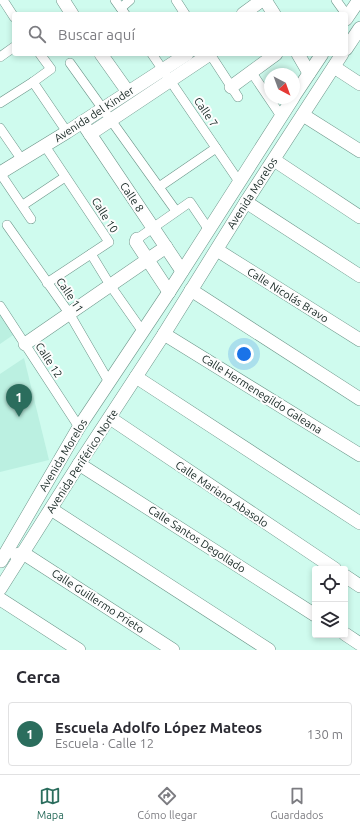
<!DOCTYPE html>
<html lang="es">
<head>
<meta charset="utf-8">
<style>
  :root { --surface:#fff; --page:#f7f7f7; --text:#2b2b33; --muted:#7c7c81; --line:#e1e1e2; --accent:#2b6d5d }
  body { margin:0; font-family:Ubuntu,sans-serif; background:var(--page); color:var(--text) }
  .controls { position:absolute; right:12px; bottom:12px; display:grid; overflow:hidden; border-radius:4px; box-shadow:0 2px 6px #0003 }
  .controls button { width:36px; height:36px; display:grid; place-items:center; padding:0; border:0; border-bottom:1px solid var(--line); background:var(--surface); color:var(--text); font:20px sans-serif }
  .compass { position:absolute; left:264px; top:68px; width:36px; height:36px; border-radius:50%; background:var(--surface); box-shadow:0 2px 6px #0003; rotate:139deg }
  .you { position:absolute; left:244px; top:354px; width:14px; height:14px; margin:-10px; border:3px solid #fff; border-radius:50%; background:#1a73e8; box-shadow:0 0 0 6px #1a73e833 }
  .badge { display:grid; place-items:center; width:26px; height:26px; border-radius:50%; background:var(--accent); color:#fff; font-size:13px; font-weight:700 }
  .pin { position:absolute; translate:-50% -33px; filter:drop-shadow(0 1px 2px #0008) }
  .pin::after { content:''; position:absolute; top:21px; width:14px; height:12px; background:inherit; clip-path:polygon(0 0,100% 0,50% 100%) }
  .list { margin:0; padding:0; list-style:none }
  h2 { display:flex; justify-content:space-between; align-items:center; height:52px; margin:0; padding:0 16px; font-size:17px }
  h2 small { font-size:13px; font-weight:400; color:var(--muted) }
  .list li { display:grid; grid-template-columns:26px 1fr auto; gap:12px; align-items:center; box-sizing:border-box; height:64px; margin:0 8px 8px; padding:0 8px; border:1px solid var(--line); border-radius:4px }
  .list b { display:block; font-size:15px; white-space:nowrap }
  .list p { margin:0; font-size:13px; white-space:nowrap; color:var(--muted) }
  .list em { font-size:13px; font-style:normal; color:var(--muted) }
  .icon { flex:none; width:22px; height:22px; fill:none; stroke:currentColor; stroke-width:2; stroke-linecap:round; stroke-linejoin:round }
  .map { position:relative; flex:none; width:360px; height:650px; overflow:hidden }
  .search { position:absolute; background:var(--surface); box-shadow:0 2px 6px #0003; left:12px; right:12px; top:12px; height:44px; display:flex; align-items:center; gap:10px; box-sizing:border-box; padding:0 14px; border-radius:4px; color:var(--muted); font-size:15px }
  .sheet { height:124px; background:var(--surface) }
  nav { display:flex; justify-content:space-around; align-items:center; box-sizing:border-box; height:56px; border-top:1px solid var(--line); background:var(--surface); font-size:11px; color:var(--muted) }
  nav a { display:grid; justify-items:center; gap:2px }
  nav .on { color:var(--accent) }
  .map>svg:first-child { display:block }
  .built { fill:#bbf0e1 }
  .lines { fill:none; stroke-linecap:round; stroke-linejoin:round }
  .pedestrian-casing { stroke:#6d968a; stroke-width:10 }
  .minor-casing { stroke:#6d968a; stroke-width:14 }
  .pedestrian { stroke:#fff; stroke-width:9 }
  .minor { stroke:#fff; stroke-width:13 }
  .labels { text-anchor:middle; stroke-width:4; stroke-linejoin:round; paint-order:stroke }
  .street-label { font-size:11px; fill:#142521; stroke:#fdfdfd }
</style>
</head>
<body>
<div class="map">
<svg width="360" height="650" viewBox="0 0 360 650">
  <rect width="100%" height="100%" fill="#cffbee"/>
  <g class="built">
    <path d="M 0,307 L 16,333 L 0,344 Z"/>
    <path d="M 24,358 L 49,460 L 0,472 L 0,374 Z"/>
  </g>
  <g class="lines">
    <g class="pedestrian-casing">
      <g id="pedestrian">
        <path d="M 3,0 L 14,17"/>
        <path d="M 115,0 L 125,14"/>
        <path d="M 176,0 L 185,14"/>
        <path d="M 336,0 L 346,14"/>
        <path d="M 121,8 L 130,0"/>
        <path d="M 152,54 L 240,183"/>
        <path d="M 210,54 L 238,97"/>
        <path d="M 0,57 L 14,47"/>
        <path d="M 70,63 L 176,211"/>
        <path d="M 252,73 L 281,116"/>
        <path d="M 33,82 L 67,132"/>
        <path d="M 0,103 L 33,82 L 51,69 L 40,54"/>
        <path d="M 0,128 L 22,160"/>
        <path d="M 45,146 L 109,242 L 47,283"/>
        <path d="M 0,173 L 31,219"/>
        <path d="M 159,187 L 216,148"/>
        <path d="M 23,205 L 65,177"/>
        <path d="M 7,225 L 69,313 L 109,382"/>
        <path d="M 137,239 L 190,202 L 209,230"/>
        <path d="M 91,254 L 110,285 L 143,332"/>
        <path d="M 0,306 L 79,427"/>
      </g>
    </g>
    <g class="minor-casing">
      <g id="minor">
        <path d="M 63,0 L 72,14"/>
        <path d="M 265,0 L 274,14"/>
        <path d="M 243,14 L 262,0"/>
        <path d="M 346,19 L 359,0"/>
        <path d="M 346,49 L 360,28"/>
        <path d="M 101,54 L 128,92"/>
        <path d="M 298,54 L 309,73"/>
        <path d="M 334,67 L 360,84"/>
        <path d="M 231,87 L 276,54"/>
        <path d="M 294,96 L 322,54"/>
        <path d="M 303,115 L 360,151"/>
        <path d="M 82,122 L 182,271"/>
        <path d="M 90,134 L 210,54"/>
        <path d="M 274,160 L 360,217"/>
        <path d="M 0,173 L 67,132 L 187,54"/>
        <path d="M 246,202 L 360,276"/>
        <path d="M 137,239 L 136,242 L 169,292"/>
        <path d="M 217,250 L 360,340"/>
        <path d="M 191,290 L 360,399"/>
        <path d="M 164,334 L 360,455"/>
        <path d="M 25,344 L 166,247"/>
        <path d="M 136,377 L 360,523"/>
        <path d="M 110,418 L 335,569"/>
        <path d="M 79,464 L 315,615"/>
        <path d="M 51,509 L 269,650"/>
        <path d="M 16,555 L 23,553 L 173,650"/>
        <path d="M 1,561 L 79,427 L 169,292 L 293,98"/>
        <path d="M 345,576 L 360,586"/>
        <path d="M 0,589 L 79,464 L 164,334 L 246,202 L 342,54"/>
        <path d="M 0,599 L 79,650"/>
        <path d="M 345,634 L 360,644"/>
      </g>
    </g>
    <use href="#pedestrian" class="pedestrian"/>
    <use href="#minor" class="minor"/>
  </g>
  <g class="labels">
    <g class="street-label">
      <text transform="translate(206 112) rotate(56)" y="4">Calle 7</text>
      <text transform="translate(94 114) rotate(-33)" y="4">Avenida del Kinder</text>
      <text transform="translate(252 193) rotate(-57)" y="4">Avenida Morelos</text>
      <text transform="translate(132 197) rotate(56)" y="4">Calle 8</text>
      <text transform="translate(105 215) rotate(58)" y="4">Calle 10</text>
      <text transform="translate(70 295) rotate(56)" y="4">Calle 11</text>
      <text transform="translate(288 295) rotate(32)" y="4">Calle Nicolás Bravo</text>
      <text transform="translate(49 360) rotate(57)" y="4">Calle 12</text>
      <text transform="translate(262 394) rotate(32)" y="4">Calle Hermenegildo Galeana</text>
      <text transform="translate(63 455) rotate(-59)" y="4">Avenida Morelos</text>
      <text transform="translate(82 461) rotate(-57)" y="4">Avenida Periférico Norte</text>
      <text transform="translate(222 494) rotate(34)" y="4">Calle Mariano Abasolo</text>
      <text transform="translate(197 539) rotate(33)" y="4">Calle Santos Degollado</text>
      <text transform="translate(98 601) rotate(33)" y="4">Calle Guillermo Prieto</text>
    </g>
  </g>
</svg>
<div class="controls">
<button><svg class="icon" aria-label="locate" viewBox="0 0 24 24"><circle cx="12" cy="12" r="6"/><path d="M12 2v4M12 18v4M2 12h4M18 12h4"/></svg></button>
<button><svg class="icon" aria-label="layers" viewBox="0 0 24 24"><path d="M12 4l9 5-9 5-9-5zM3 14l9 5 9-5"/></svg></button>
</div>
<svg class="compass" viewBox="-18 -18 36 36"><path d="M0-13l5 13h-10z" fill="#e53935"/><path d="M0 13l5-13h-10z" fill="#7c7c81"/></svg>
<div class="you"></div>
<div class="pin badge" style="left:19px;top:417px">1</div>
<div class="search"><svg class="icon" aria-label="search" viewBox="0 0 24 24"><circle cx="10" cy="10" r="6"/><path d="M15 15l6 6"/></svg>Buscar aquí</div>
</div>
<section class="sheet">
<h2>Cerca<small></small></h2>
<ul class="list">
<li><span class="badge">1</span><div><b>Escuela Adolfo López Mateos</b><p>Escuela · Calle 12</p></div><em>130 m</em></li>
</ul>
</section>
<nav>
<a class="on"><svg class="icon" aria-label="map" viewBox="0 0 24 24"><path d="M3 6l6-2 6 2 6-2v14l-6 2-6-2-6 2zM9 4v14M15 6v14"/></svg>Mapa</a>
<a><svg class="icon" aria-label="directions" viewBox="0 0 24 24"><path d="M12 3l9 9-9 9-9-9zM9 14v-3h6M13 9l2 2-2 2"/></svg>Cómo llegar</a>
<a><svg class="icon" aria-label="saved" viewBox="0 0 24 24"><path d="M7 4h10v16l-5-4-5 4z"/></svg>Guardados</a>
</nav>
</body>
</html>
